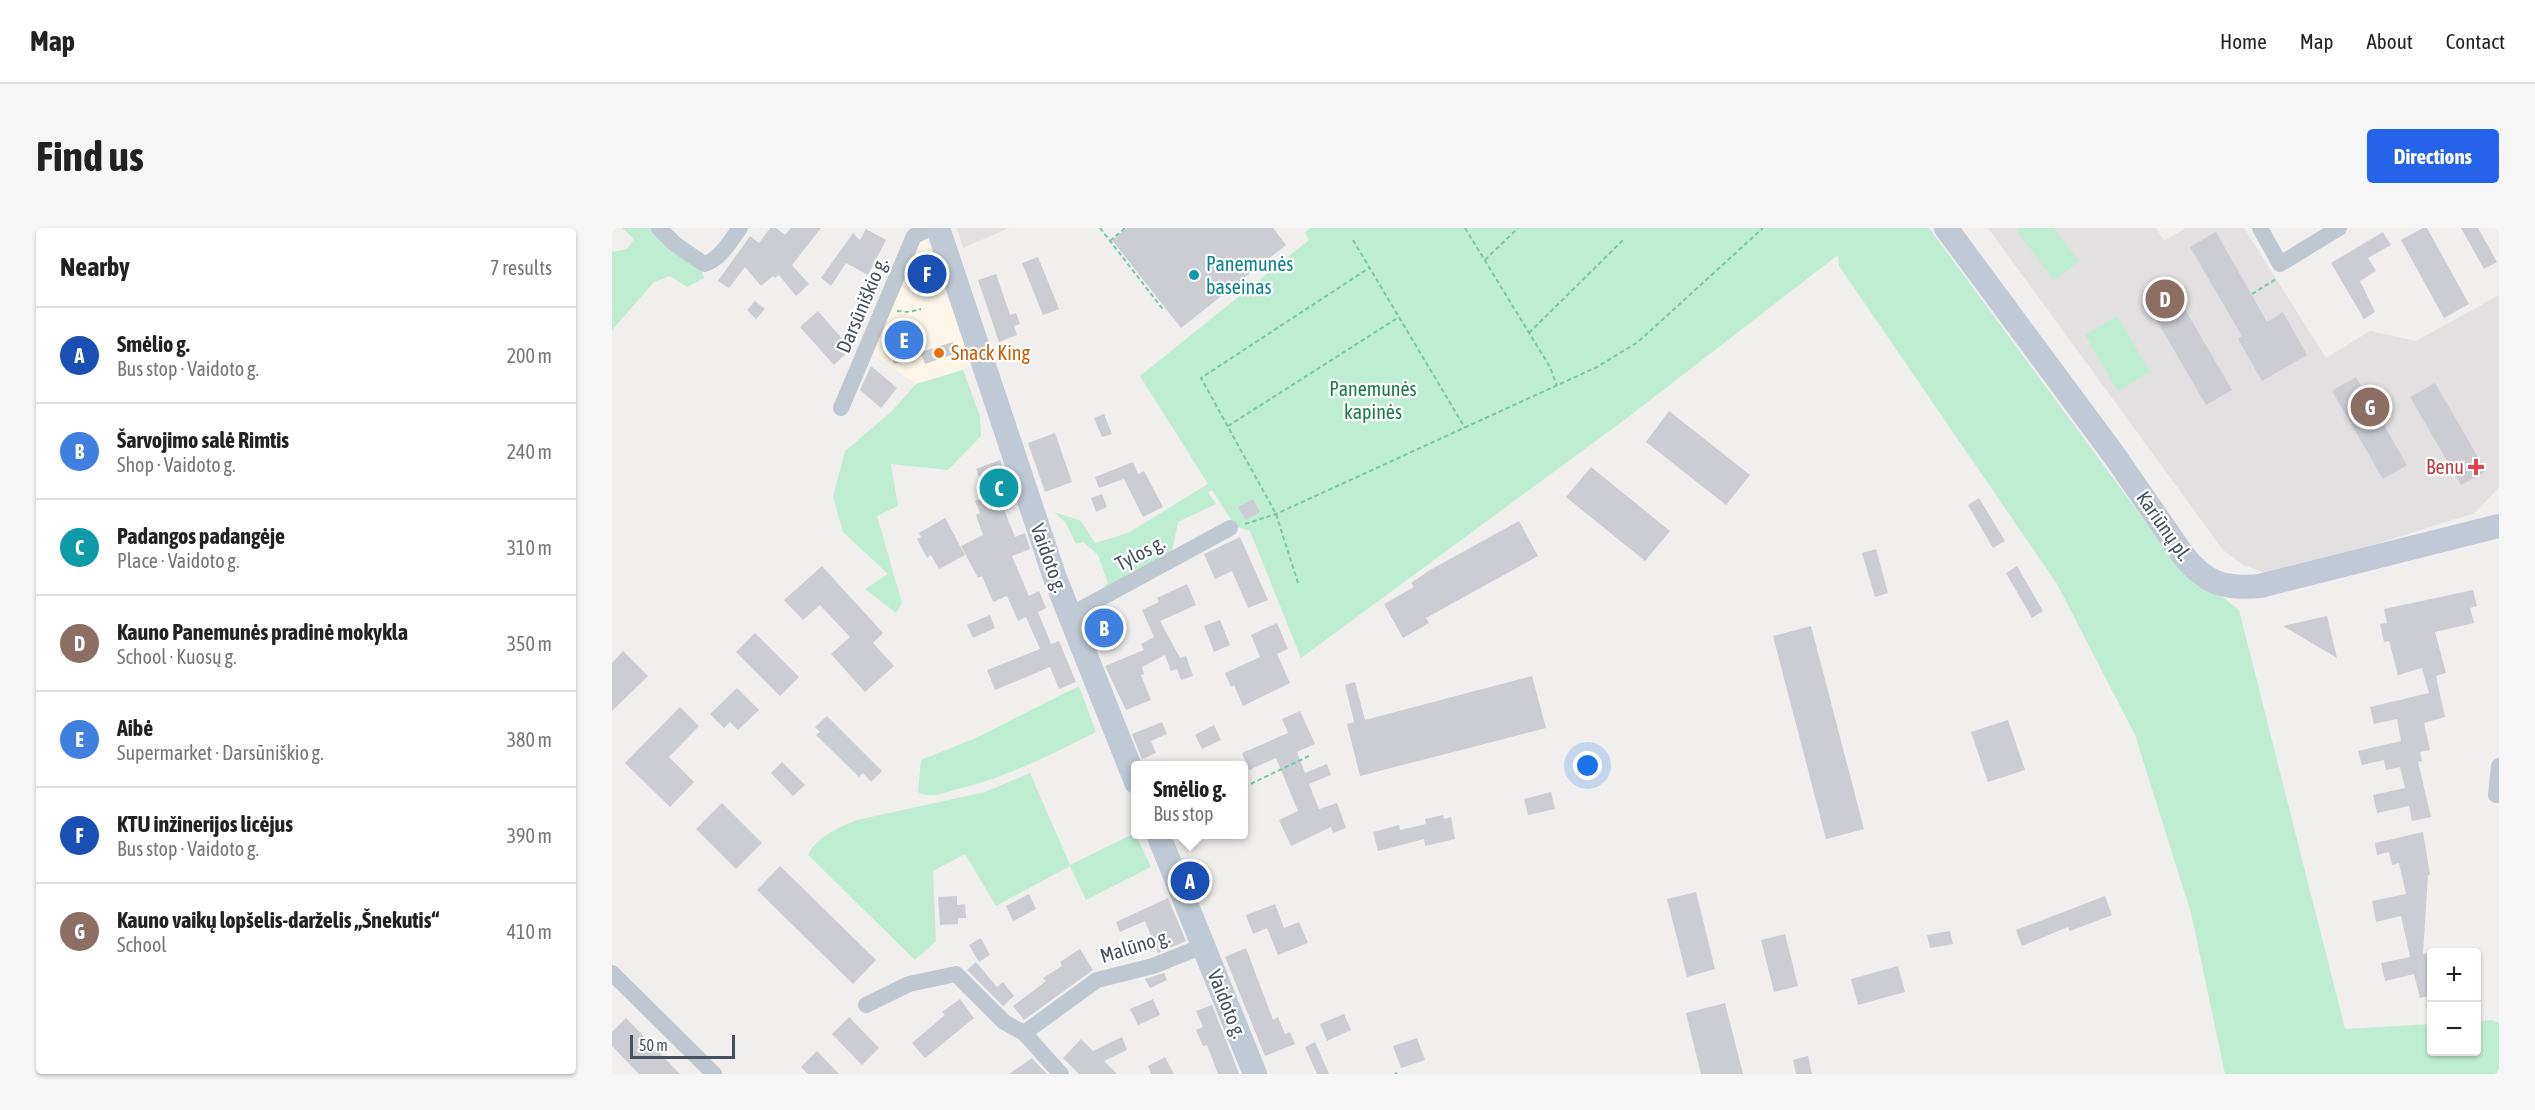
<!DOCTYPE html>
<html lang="en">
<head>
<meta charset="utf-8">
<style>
  :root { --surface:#fff; --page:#f6f6f6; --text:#222; --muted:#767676; --line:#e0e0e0; --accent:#2563eb }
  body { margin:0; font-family:"Asap Condensed",sans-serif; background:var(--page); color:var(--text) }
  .controls { position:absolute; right:18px; bottom:18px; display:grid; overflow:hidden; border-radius:6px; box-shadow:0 2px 4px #0004 }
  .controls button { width:54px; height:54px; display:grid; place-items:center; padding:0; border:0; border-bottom:2px solid var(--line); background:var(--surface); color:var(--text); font:30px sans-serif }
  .scale { position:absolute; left:18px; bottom:15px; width:105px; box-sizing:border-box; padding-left:6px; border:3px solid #47515b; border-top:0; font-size:16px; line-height:21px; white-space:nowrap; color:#47515b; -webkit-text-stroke:4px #fff; paint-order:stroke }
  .you { position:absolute; left:976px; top:538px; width:21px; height:21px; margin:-15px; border:4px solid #fff; border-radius:50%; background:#1a73e8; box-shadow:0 0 0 9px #1a73e833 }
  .badge { display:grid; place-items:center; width:39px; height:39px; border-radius:50%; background:var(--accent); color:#fff; font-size:20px; font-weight:700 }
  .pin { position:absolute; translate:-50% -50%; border:3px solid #fff; box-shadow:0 2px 6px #0006 }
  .popup { position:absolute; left:519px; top:533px; width:117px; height:78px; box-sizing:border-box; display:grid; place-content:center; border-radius:6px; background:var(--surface); filter:drop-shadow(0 2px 4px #0005); font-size:20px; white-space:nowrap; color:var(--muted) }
  .popup b { font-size:22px; color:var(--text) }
  .popup::after { content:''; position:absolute; left:50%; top:100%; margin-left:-12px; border:12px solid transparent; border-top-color:var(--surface) }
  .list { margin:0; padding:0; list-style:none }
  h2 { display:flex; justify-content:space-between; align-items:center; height:78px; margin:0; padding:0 24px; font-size:26px }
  h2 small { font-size:20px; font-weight:400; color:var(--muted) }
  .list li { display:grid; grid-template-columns:39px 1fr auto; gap:18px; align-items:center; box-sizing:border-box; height:96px; padding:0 24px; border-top:2px solid var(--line) }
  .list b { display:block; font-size:22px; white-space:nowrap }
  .list p { margin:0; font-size:20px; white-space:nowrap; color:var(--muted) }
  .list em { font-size:20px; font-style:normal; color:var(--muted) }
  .map { position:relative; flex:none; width:1887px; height:846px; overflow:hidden; border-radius:6px }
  header { display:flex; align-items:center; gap:36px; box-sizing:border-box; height:84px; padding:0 30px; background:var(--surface); border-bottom:2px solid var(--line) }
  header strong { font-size:28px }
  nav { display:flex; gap:33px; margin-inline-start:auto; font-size:21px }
  .intro { display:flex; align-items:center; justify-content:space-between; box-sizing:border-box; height:144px; padding:0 36px }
  h1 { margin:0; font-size:42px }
  .button { padding:15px 27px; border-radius:6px; background:var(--accent); color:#fff; font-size:21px; font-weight:700 }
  main { display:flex; gap:36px; padding:0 36px }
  aside { flex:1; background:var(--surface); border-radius:6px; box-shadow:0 2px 4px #0004 }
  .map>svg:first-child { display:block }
  .commercial { fill:#fbf6e8 }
  .education { fill:#e2e0e0 }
  .green { fill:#bfedd3 }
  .building { fill:#cbcdd3 }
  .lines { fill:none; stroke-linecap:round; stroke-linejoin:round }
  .path { stroke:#78c9a5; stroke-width:2; stroke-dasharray:4.5 3; stroke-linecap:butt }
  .street { stroke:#bfc8d0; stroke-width:16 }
  .secondary { stroke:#c0c9d4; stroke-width:24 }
  .culture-dot { fill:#0f9aa8; stroke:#fff; stroke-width:2 }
  .food-dot { fill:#e8710a; stroke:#fff; stroke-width:2 }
  .health-dot { fill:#e0444e; stroke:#fff; stroke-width:2 }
  .labels { text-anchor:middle; stroke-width:4.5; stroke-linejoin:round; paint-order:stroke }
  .culture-label { font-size:20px; fill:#0d838f; stroke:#fff; text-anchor:start }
  .street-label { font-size:20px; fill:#47515b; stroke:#fff }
  .food-label { font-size:20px; fill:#c56008; stroke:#fff; text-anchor:start }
  .park-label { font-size:20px; fill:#1b794f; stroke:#fff }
  .health-label { font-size:20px; fill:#be3a42; stroke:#fff; text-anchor:end }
</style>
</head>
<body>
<header>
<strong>Map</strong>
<nav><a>Home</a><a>Map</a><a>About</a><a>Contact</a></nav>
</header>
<div class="intro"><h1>Find us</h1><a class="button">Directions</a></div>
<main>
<aside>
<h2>Nearby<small>7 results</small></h2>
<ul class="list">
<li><span class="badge" style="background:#1a4fb4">A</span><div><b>Smėlio g.</b><p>Bus stop · Vaidoto g.</p></div><em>200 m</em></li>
<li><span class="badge" style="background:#3f7fe0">B</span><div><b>Šarvojimo salė Rimtis</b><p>Shop · Vaidoto g.</p></div><em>240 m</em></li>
<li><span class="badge" style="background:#0f9aa8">C</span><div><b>Padangos padangėje</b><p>Place · Vaidoto g.</p></div><em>310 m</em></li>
<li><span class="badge" style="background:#8d6e63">D</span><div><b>Kauno Panemunės pradinė mokykla</b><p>School · Kuosų g.</p></div><em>350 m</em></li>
<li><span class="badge" style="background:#3f7fe0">E</span><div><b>Aibė</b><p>Supermarket · Darsūniškio g.</p></div><em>380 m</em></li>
<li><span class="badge" style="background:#1a4fb4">F</span><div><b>KTU inžinerijos licėjus</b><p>Bus stop · Vaidoto g.</p></div><em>390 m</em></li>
<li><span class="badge" style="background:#8d6e63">G</span><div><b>Kauno vaikų lopšelis-darželis „Šnekutis“</b><p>School</p></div><em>410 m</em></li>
</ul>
</aside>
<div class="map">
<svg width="1887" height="846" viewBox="0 0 1887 846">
  <rect width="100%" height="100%" fill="#f1eeee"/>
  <path class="commercial" d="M 299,0 L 312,0 L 326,57 L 340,78 L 359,136 L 351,142 L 304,156 L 249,118 L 296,2 Z"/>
  <g class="education">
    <path d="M 345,0 L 397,0 L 351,20 Z"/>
    <path d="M 1376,0 L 1544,0 L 1552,13 L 1574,0 L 1632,0 L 1714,130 L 1758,103 L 1804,113 L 1887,67 L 1887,259 L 1863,285 L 1662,348 L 1631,337 L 1611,322 Z"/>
  </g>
  <g class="green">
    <path d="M 10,0 L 40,0 L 89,42 L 92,50 L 75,59 L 58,48 L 42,54 L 0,102 L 0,24 L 15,21 L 22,11 Z"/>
    <path d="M 698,0 L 1317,0 L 1568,341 L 1585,358 L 1612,370 L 1627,382 L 1733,801 L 1819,796 L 1820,824 L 1864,824 L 1865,793 L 1880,792 L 1887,795 L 1887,846 L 1613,846 L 1579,685 L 1523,507 L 1445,356 L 1227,38 L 1226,27 L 1015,190 L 689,430 L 638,303 L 623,298 L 600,262 L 596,264 L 604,276 L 566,294 L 560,324 L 494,363 L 492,358 L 496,355 L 486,327 L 471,314 L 464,316 L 454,295 L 442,284 L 469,293 L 483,315 L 516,305 L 596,256 L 528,148 L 697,12 L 693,5 Z"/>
    <path d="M 1407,0 L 1441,0 L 1467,33 L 1442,52 L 1404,2 Z"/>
    <path d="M 1505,88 L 1538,144 L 1506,163 L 1473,107 Z"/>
    <path d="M 351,142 L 368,188 L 369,208 L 336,242 L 279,236 L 286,278 L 265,288 L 290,375 L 284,385 L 253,361 L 276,346 L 231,304 L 221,269 L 233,223 L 279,184 L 304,156 Z"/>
    <path d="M 467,458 L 484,504 C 438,527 393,550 342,562 C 331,565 317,571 306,564 L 309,532 L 364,510 Z"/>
    <path d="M 418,545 L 458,637 L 523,605 L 539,639 L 474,672 L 458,638 L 384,678 L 353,626 L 321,643 L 324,713 L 303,732 L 196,627 C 203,610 229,598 245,592 L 373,564 Z"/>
  </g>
  <g class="building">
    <path d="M 158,0 L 164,0 L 173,7 L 179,0 L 209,0 L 180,37 L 197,56 L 184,68 L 167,47 L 163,50 L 161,48 L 149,58 L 133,39 L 117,60 L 106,53 L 138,8 L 147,15 Z"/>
    <path d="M 515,0 L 661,0 L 674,17 L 569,100 L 500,12 Z"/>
    <path d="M 1811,0 L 1815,0 L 1857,76 L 1832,90 L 1789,12 Z"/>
    <path d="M 1849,0 L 1866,0 L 1885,34 L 1872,41 Z"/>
    <path d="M 254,1 L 274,12 L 256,47 L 234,35 L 219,58 L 209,50 L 241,5 L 248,12 Z"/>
    <path d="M 1604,4 L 1655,94 L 1671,84 L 1695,127 L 1650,153 L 1626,111 L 1630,108 L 1578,19 Z"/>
    <path d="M 1771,4 L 1779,17 L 1756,30 L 1764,43 L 1748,53 L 1763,84 L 1752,91 L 1719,35 Z"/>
    <path d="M 426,29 L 447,81 L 431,87 L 410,35 Z"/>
    <path d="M 384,46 L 398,87 L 404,85 L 408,96 L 402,98 L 405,107 L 387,114 L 366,52 Z"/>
    <path d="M 1567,71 L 1620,162 L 1594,177 L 1541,86 Z"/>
    <path d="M 143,73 L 153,81 L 144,91 L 135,82 Z"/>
    <path d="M 206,83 L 239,121 L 222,137 L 188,99 Z"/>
    <path d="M 299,90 L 309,124 L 341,114 L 345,125 L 313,136 L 310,128 L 282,136 L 274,114 L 284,111 L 279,97 Z"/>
    <path d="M 259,138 L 285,160 L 269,180 L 248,162 Z"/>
    <path d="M 1744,149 L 1795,237 L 1771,251 L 1720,163 Z"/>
    <path d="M 1823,155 L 1874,243 L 1849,257 L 1798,169 Z"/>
    <path d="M 1057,183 L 1138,247 L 1114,277 L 1034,214 Z"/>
    <path d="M 492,186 L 500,206 L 490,209 L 482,190 Z"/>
    <path d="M 443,205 L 460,254 L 433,264 L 416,215 Z"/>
    <path d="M 388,232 L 396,256 L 384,261 L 403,309 L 413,305 L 418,321 L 400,328 L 417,368 L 427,363 L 434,380 L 426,384 L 439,416 L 447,413 L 464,454 L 447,461 L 438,439 L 383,462 L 375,442 L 428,421 L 414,389 L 406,393 L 395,368 L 381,374 L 370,348 L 366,350 L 349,318 L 371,307 L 364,287 L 368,285 L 363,273 L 374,269 L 364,241 Z"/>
    <path d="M 521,234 L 526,246 L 532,243 L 551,279 L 531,289 L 512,251 L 487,260 L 483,249 Z"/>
    <path d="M 979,239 L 1058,303 L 1033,333 L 954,269 Z"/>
    <path d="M 490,266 L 495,279 L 484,284 L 479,270 Z"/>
    <path d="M 1367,270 L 1393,313 L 1381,320 L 1356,277 Z"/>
    <path d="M 641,271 L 648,284 L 634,292 L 626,279 Z"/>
    <path d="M 333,290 L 353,327 L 327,341 L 319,327 L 315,330 L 305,311 L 309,309 L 307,305 Z"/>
    <path d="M 907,293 L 926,328 L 814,390 L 817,395 L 791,410 L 772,376 L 802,359 L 799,355 L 818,342 Z"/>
    <path d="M 628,309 L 656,372 L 636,380 L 620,343 L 603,351 L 592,326 Z"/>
    <path d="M 1264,321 L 1276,365 L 1263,369 L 1250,325 Z"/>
    <path d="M 210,338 L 271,405 L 261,415 L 282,438 L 253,464 L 219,426 L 238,409 L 208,377 L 191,392 L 172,372 Z"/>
    <path d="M 1405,338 L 1431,383 L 1420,390 L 1394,345 Z"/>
    <path d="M 575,356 L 584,377 L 548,393 L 568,430 L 574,428 L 581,448 L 569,452 L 565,441 L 559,443 L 553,427 L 530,439 L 532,446 L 529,447 L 539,472 L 514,482 L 493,438 L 532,422 L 529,416 L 542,409 L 530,382 L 547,374 L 545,370 Z"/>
    <path d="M 1861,362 L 1865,378 L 1858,380 L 1862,395 L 1823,404 L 1834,445 L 1824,448 L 1833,489 L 1812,495 L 1818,522 L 1808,524 L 1810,533 L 1806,534 L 1819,589 L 1800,593 L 1797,578 L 1765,585 L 1761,567 L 1793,560 L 1788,539 L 1774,542 L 1772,532 L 1750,537 L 1746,523 L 1789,513 L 1785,491 L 1762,496 L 1758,479 L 1817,465 L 1810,440 L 1786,447 L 1777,413 L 1772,414 L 1768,396 L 1775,395 L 1772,381 Z"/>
    <path d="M 497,381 L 508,409 L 486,418 L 475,390 Z"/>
    <path d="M 378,387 L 383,400 L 361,410 L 355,397 Z"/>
    <path d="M 1715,388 L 1725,430 L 1671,398 Z"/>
    <path d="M 608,392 L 618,417 L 602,424 L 592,398 Z"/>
    <path d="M 665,395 L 676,421 L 665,426 L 678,455 L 631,478 L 622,457 L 619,459 L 613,445 L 648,429 L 639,407 Z"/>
    <path d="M 1199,398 L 1252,601 L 1214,611 L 1161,408 Z"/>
    <path d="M 143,405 L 187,449 L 168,468 L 124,424 Z"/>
    <path d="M 11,423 L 36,448 L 0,483 L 0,435 Z"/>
    <path d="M 920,448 L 934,500 L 748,548 L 735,496 L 742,494 L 733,457 L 743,454 L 753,492 Z"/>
    <path d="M 125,460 L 147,482 L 126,502 L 118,494 L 112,500 L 98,486 Z"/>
    <path d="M 68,479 L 87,498 L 57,529 L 82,554 L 58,579 L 13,535 Z"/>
    <path d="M 688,483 L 703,516 L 685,524 L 693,545 L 715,536 L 719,547 L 697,556 L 707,581 L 725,575 L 734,600 L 721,605 L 719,599 L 679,618 L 667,592 L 686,583 L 664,530 L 637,542 L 630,525 L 676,505 L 670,491 Z"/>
    <path d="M 215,488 L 270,543 L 259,554 L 251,545 L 247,549 L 204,507 L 208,504 L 203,499 Z"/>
    <path d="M 1396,492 L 1413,542 L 1376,554 L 1359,504 Z"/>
    <path d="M 550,494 L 555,506 L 539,513 L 544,525 L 530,531 L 520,506 Z"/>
    <path d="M 602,497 L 609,512 L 590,521 L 583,507 Z"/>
    <path d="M 170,534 L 193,557 L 181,568 L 159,545 Z"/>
    <path d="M 939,564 L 943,581 L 916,587 L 912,571 Z"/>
    <path d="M 110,575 L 150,615 L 124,641 L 84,601 Z"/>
    <path d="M 831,587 L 832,591 L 839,589 L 843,611 L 813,618 L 812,611 L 766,623 L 761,604 L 787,597 L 788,602 L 814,596 L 813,591 Z"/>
    <path d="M 1811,604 L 1818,647 L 1816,647 L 1811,726 L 1820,724 L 1820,767 L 1808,770 L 1802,746 L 1773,753 L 1769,735 L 1798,729 L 1789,688 L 1764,694 L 1760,673 L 1794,666 L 1787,635 L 1780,637 L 1777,624 L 1765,627 L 1763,615 Z"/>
    <path d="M 168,638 L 264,732 L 241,756 L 145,662 Z"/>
    <path d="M 1084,664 L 1103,741 L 1075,749 L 1055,671 Z"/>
    <path d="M 417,666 L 424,681 L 401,693 L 394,678 Z"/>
    <path d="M 345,668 L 345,677 L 353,676 L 354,690 L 346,690 L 346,696 L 328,697 L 326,669 Z"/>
    <path d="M 1493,668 L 1500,687 L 1458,703 L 1456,699 L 1410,718 L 1404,702 Z"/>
    <path d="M 556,670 L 574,713 L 546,725 L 533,693 L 508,704 L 504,694 Z"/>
    <path d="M 663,676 L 672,700 L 687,694 L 696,715 L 666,727 L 655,700 L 641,706 L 634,687 Z"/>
    <path d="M 1338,703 L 1341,716 L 1318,720 L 1315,707 Z"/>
    <path d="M 1173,706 L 1186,758 L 1162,764 L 1149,712 Z"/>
    <path d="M 369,710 L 378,727 L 367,734 L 357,717 Z"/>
    <path d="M 634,720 L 661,792 L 666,789 L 673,806 L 678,804 L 683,816 L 653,828 L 613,729 Z"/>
    <path d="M 468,721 L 481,742 L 412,792 L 401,778 L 434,753 L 431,750 L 450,738 L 448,734 Z"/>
    <path d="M 364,734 L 385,759 L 391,754 L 402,768 L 391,778 L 355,742 Z"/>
    <path d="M 1286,738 L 1293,764 L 1246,777 L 1239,751 Z"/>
    <path d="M 552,745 L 555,752 L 538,760 L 533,751 Z"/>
    <path d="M 348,771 L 362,790 L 313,830 L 300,815 L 333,787 L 330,784 Z"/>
    <path d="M 541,771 L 548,787 L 526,797 L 518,781 Z"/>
    <path d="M 1113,775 L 1131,846 L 1089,846 L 1074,785 Z"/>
    <path d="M 600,777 L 623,835 L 627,846 L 606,846 L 595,817 L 591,818 L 584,802 L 591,799 L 584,783 Z"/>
    <path d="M 732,786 L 739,802 L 715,813 L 708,796 Z"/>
    <path d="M 237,789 L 267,820 L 250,837 L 220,806 Z"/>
    <path d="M 14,790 L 68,846 L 27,846 L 0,818 L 0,804 Z"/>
    <path d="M 510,809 L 515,822 L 492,833 L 505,846 L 467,846 L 451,830 L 469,811 L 481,823 Z"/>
    <path d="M 805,810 L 813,832 L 789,840 L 781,818 Z"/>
    <path d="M 703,814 L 717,846 L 705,846 L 693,819 Z"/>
    <path d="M 205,823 L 227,846 L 196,846 L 189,839 Z"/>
    <path d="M 1196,828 L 1200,846 L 1184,846 L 1181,832 Z"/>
    <path d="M 553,829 L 562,846 L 539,846 L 536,838 Z"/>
    <path d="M 420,830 L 435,846 L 397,846 Z"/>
  </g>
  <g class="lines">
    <g class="path">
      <path d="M 488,0 L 550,80 L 552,78"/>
      <path d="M 853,0 L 938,139 L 945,158"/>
      <path d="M 741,12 L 853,200"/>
      <path d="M 498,13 L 513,0"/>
      <path d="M 873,32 L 906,0"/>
      <path d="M 1640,66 L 1664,51"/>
      <path d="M 285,83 L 297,84 L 309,81"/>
      <path d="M 917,105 L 1012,11"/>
      <path d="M 616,198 L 787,89"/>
      <path d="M 633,296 L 664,286 L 985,139 L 1026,114 L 1151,0"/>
      <path d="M 686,355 L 664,286 L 589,150 L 757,40"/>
      <path d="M 632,559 L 697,528"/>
      <path d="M 783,846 L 785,845"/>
    </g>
    <g class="street">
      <path d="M 47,0 L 63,16 L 92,36 C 109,31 118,13 128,0"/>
      <path d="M 1648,0 L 1668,36 L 1727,0"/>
      <path d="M 229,180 L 302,8 L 319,0"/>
      <path d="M 458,387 L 618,300"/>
      <path d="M 1884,567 L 1887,538"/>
      <path d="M 0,745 L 102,846"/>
      <path d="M 254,777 L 297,756 L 344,746 L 392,794 L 412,805 L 449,846"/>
      <path d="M 412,805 L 485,752 L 541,738 L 591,718"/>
    </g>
    <g class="secondary">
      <path d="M 326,0 L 443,350 L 524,554"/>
      <path d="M 1334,0 L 1502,227 L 1571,327 C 1594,356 1612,361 1648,358 L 1887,298"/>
      <path d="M 546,606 L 643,846"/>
    </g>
  </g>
  <circle class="culture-dot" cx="582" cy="47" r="6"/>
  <circle class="food-dot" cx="327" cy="125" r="6"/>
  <path class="health-dot" d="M1861 230h6v6h6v6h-6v6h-6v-6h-6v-6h6z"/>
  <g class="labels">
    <g class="culture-label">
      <text x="594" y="43">Panemunės<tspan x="594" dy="23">baseinas</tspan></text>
    </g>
    <g class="street-label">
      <text transform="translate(250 77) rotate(-67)" y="7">Darsūniškio g.</text>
      <text transform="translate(1552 298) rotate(55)" y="7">Kariūnų pl.</text>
      <text transform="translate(528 325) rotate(-28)" y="7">Tylos g.</text>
      <text transform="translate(437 330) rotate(70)" y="7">Vaidoto g.</text>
      <text transform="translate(523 718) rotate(-17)" y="7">Malūno g.</text>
      <text transform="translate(615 776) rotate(68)" y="7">Vaidoto g.</text>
    </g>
    <g class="food-label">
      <text x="339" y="132">Snack King</text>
    </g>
    <g class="park-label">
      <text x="761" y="168">Panemunės<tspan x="761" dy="23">kapinės</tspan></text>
    </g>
    <g class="health-label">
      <text x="1852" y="246">Benu</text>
    </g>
  </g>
</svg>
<div class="controls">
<button>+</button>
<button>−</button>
</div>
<div class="scale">50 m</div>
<div class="you"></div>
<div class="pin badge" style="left:578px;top:653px;background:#1a4fb4">A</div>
<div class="popup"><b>Smėlio g.</b>Bus stop</div>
<div class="pin badge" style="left:492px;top:400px;background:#3f7fe0">B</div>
<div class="pin badge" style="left:387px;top:260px;background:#0f9aa8">C</div>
<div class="pin badge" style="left:1553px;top:71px;background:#8d6e63">D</div>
<div class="pin badge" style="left:292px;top:112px;background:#3f7fe0">E</div>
<div class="pin badge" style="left:315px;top:46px;background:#1a4fb4">F</div>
<div class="pin badge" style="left:1758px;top:179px;background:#8d6e63">G</div>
</div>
</main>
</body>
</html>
